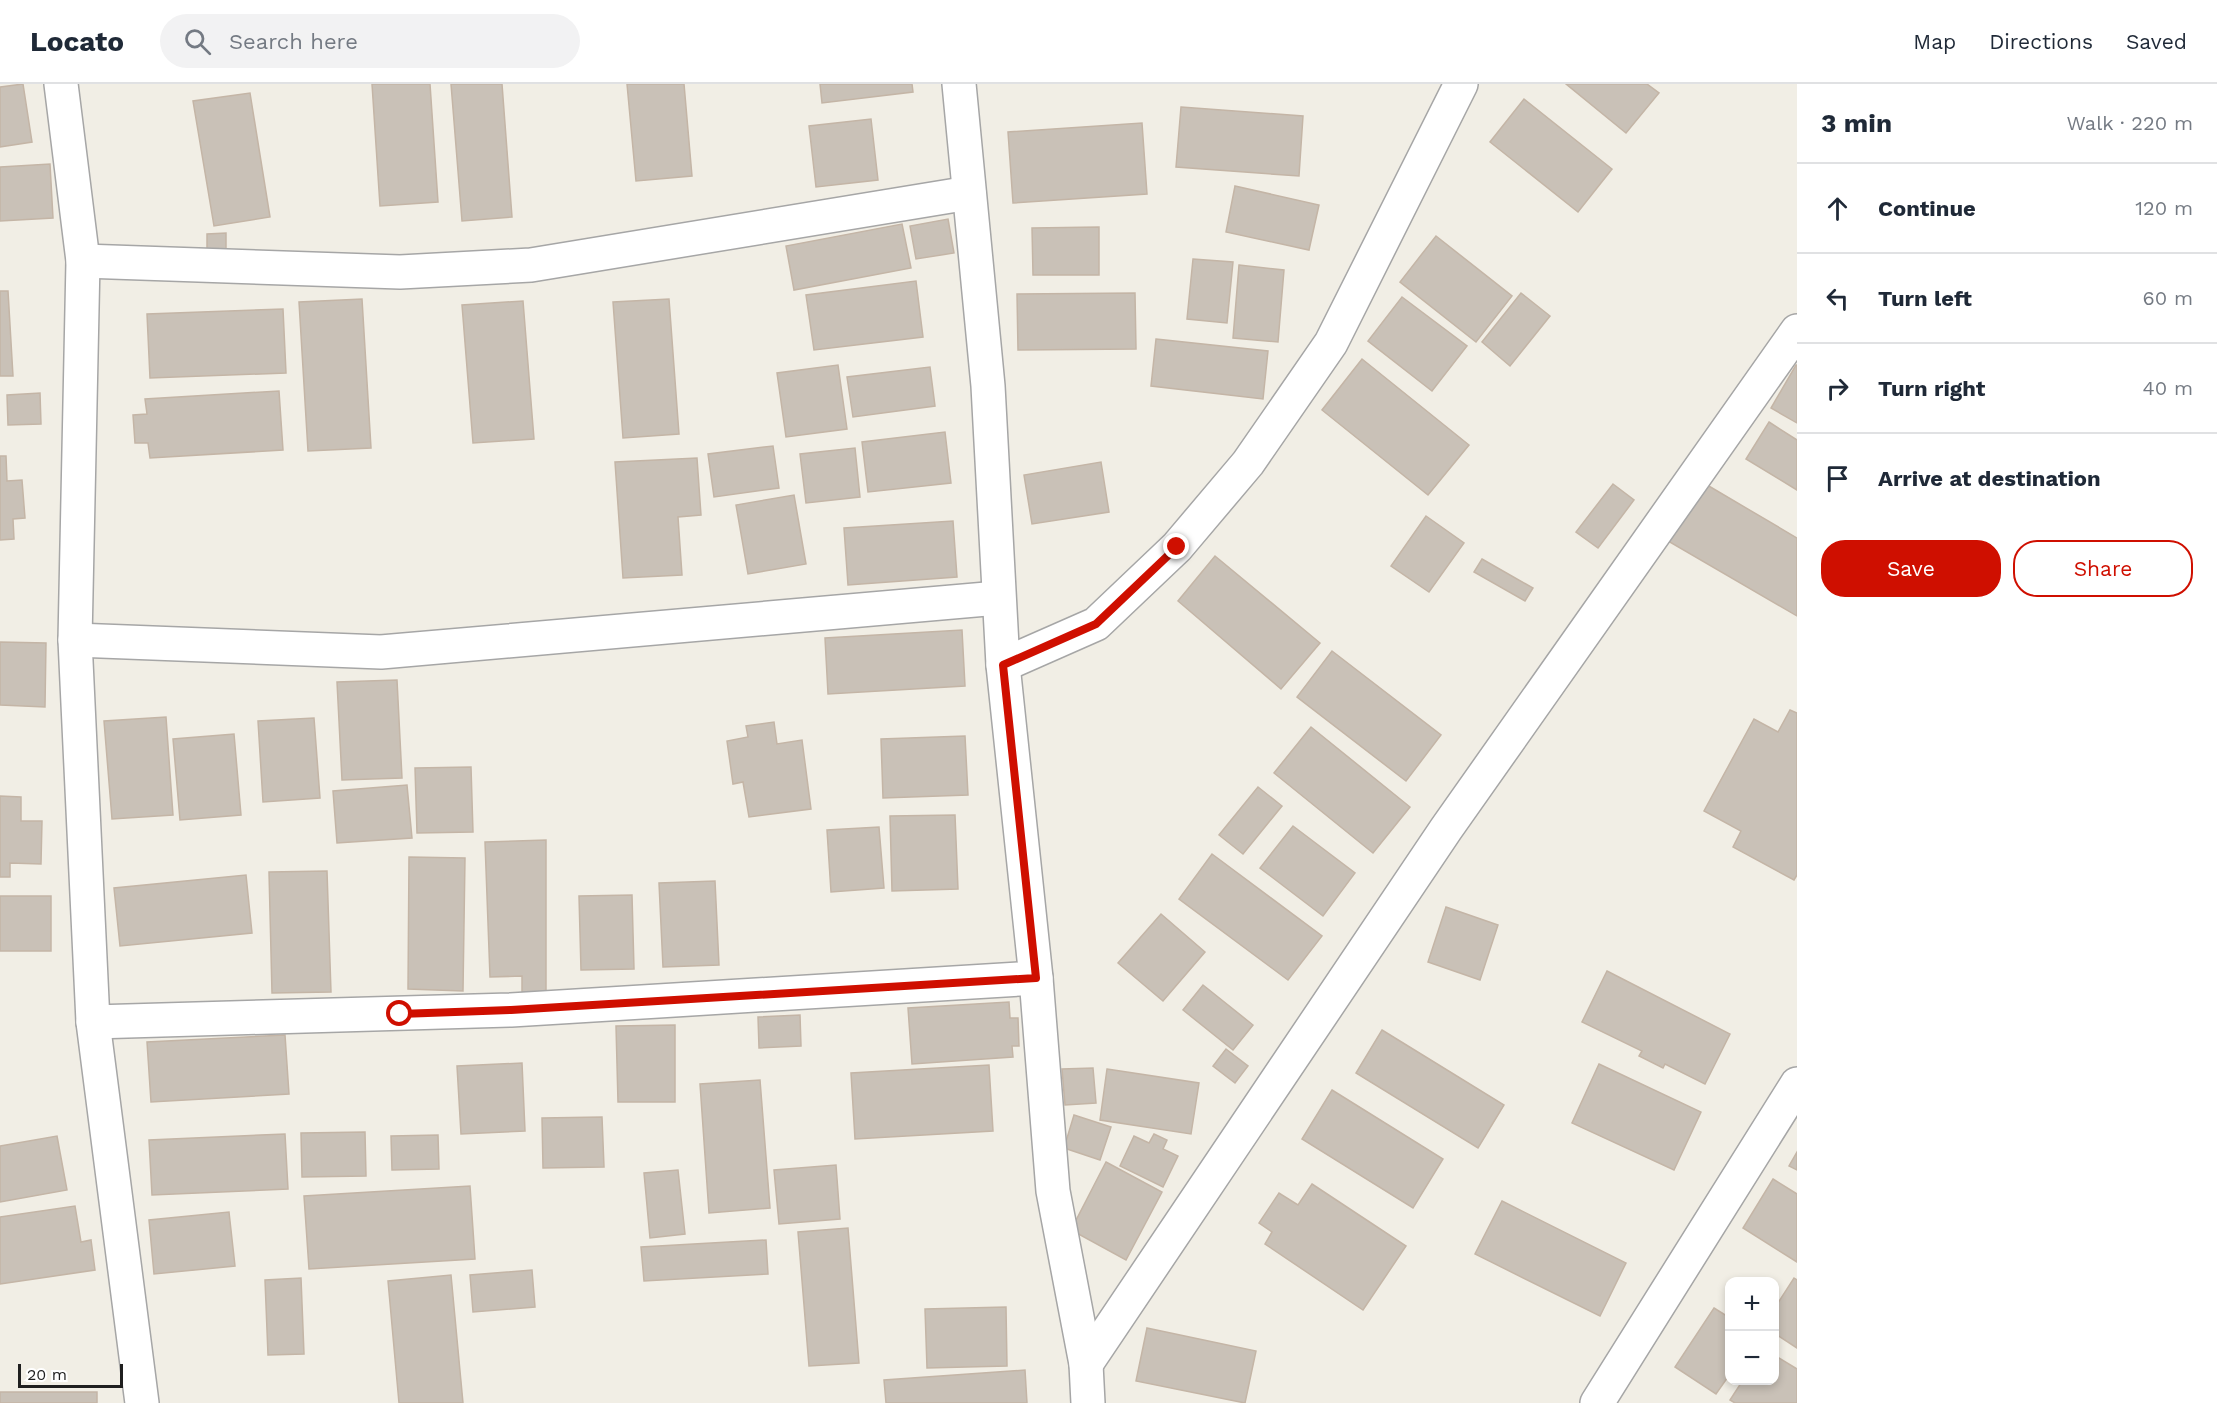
<!DOCTYPE html>
<html lang="en">
<head>
<meta charset="utf-8">
<style>
  :root { --surface:#fff; --page:#f2f2f3; --text:#1f2937; --muted:#747a83; --line:#e0e1e3; --accent:#cf0f00 }
  body { margin:0; font-family:"Work Sans",sans-serif; background:var(--page); color:var(--text) }
  .controls { position:absolute; right:18px; bottom:18px; display:grid; overflow:hidden; border-radius:12px; box-shadow:0 3px 9px #0003 }
  .controls button { width:54px; height:54px; display:grid; place-items:center; padding:0; border:0; border-bottom:2px solid var(--line); background:var(--surface); color:var(--text); font:30px sans-serif }
  .scale { position:absolute; left:18px; bottom:15px; width:105px; box-sizing:border-box; padding-left:6px; border:3px solid #1f1f1f; border-top:0; font-size:16px; line-height:21px; white-space:nowrap; color:#1f1f1f; -webkit-text-stroke:4px #fff; paint-order:stroke }
  .stop { position:absolute; width:18px; height:18px; margin:-14px; border:4px solid #cf0f00; border-radius:50%; background:#fff }
  .stop.end { background:#cf0f00; border-color:#fff; box-shadow:0 2px 6px #0008 }
  .list { margin:0; padding:0; list-style:none }
  h2 { display:flex; justify-content:space-between; align-items:center; height:78px; margin:0; padding:0 24px; font-size:26px }
  h2 small { font-size:20px; font-weight:400; color:var(--muted) }
  .list li { display:grid; grid-template-columns:39px 1fr auto; gap:18px; align-items:center; box-sizing:border-box; height:90px; padding:0 24px; border-top:2px solid var(--line) }
  .list b { display:block; font-size:22px; white-space:nowrap }
  .list em { font-size:20px; font-style:normal; color:var(--muted) }
  .actions { display:flex; gap:12px; padding:18px 24px }
  .actions a { flex:1; padding:14px 0; border:2px solid var(--accent); border-radius:24px; text-align:center; font-size:21px; color:var(--accent) }
  .actions .main { background:var(--accent); color:#fff }
  .icon { flex:none; width:33px; height:33px; fill:none; stroke:currentColor; stroke-width:2; stroke-linecap:round; stroke-linejoin:round }
  .map { position:relative; flex:none; width:1797px; height:1319px; overflow:hidden }
  header { display:flex; align-items:center; gap:36px; box-sizing:border-box; height:84px; padding:0 30px; background:var(--surface); border-bottom:2px solid var(--line) }
  header strong { font-size:28px }
  nav { display:flex; gap:33px; margin-inline-start:auto; font-size:21px }
  .search { width:420px; height:54px; background:var(--page); display:flex; align-items:center; gap:15px; box-sizing:border-box; padding:0 21px; border-radius:33px; color:var(--muted); font-size:22px }
  main { display:flex }
  aside { flex:1; background:var(--surface) }
  .map>svg:first-child { display:block }
  .building { fill:#c9c1b7; stroke:#c4b5a6; stroke-width:1.5 }
  .lines { fill:none; stroke-linecap:round; stroke-linejoin:round }
  .street-casing { stroke:#a6a6a6; stroke-width:36 }
  .street { stroke:#fff; stroke-width:33 }
  .route { stroke:#cf0f00; stroke-width:8 }
</style>
</head>
<body>
<header>
<strong>Locato</strong>
<div class="search"><svg class="icon" aria-label="search" viewBox="0 0 24 24"><circle cx="10" cy="10" r="6"/><path d="M15 15l6 6"/></svg>Search here</div>
<nav><a>Map</a><a>Directions</a><a>Saved</a></nav>
</header>
<main>
<div class="map">
<svg width="1797" height="1319" viewBox="0 0 1797 1319">
  <rect width="100%" height="100%" fill="#f1eee5"/>
  <g class="building">
    <path d="M 23,0 L 32,58 L 0,63 L 0,3 Z"/>
    <path d="M 372,0 L 430,0 L 438,118 L 380,122 Z"/>
    <path d="M 451,0 L 502,0 L 512,133 L 462,137 Z"/>
    <path d="M 627,0 L 684,0 L 692,92 L 636,97 Z"/>
    <path d="M 820,0 L 912,0 L 913,8 L 822,19 Z"/>
    <path d="M 1566,0 L 1647,0 L 1659,9 L 1626,49 Z"/>
    <path d="M 250,9 L 270,133 L 214,142 L 193,17 Z"/>
    <path d="M 1524,15 L 1612,85 L 1578,128 L 1490,58 Z"/>
    <path d="M 1181,23 L 1303,32 L 1299,92 L 1176,83 Z"/>
    <path d="M 871,35 L 878,96 L 816,103 L 809,42 Z"/>
    <path d="M 1142,39 L 1147,110 L 1013,119 L 1008,48 Z"/>
    <path d="M 50,80 L 53,134 L 0,137 L 0,83 Z"/>
    <path d="M 1235,102 L 1319,121 L 1309,166 L 1226,148 Z"/>
    <path d="M 948,135 L 954,169 L 916,175 L 910,142 Z"/>
    <path d="M 902,140 L 911,184 L 794,206 L 786,162 Z"/>
    <path d="M 1099,143 L 1099,191 L 1033,191 L 1032,144 Z"/>
    <path d="M 226,149 L 226,173 L 207,173 L 207,150 Z"/>
    <path d="M 1436,152 L 1512,212 L 1476,258 L 1400,198 Z"/>
    <path d="M 1193,175 L 1233,178 L 1227,239 L 1187,235 Z"/>
    <path d="M 1239,181 L 1284,186 L 1278,258 L 1233,254 Z"/>
    <path d="M 916,197 L 923,253 L 814,266 L 806,211 Z"/>
    <path d="M 0,207 L 8,207 L 13,292 L 0,292 Z"/>
    <path d="M 1135,209 L 1136,265 L 1018,266 L 1017,210 Z"/>
    <path d="M 1521,209 L 1550,232 L 1510,282 L 1482,258 Z"/>
    <path d="M 1402,213 L 1467,262 L 1432,307 L 1368,257 Z"/>
    <path d="M 362,215 L 371,364 L 308,367 L 299,218 Z"/>
    <path d="M 669,215 L 679,350 L 623,354 L 613,218 Z"/>
    <path d="M 523,217 L 534,355 L 473,359 L 462,221 Z"/>
    <path d="M 283,225 L 286,289 L 150,294 L 147,230 Z"/>
    <path d="M 1156,255 L 1268,267 L 1263,315 L 1151,302 Z"/>
    <path d="M 1362,275 L 1469,361 L 1428,411 L 1322,326 Z"/>
    <path d="M 838,281 L 847,345 L 786,353 L 777,289 Z"/>
    <path d="M 1796,281 L 1797,281 L 1797,339 L 1771,324 Z"/>
    <path d="M 930,283 L 935,322 L 853,333 L 847,293 Z"/>
    <path d="M 279,307 L 283,366 L 150,374 L 148,359 L 135,359 L 133,331 L 147,330 L 145,315 Z"/>
    <path d="M 40,309 L 41,340 L 8,341 L 7,311 Z"/>
    <path d="M 1769,338 L 1797,356 L 1797,406 L 1746,375 Z"/>
    <path d="M 945,348 L 951,399 L 868,408 L 862,358 Z"/>
    <path d="M 773,362 L 779,404 L 714,413 L 708,370 Z"/>
    <path d="M 855,364 L 860,413 L 806,419 L 800,370 Z"/>
    <path d="M 0,372 L 6,372 L 7,397 L 22,396 L 25,434 L 13,435 L 14,455 L 0,456 Z"/>
    <path d="M 697,374 L 701,431 L 678,433 L 682,491 L 623,494 L 615,378 Z"/>
    <path d="M 1101,378 L 1109,428 L 1032,440 L 1024,391 Z"/>
    <path d="M 1702,398 L 1797,454 L 1797,532 L 1668,457 Z"/>
    <path d="M 1613,400 L 1634,416 L 1598,464 L 1576,448 Z"/>
    <path d="M 794,411 L 806,480 L 748,490 L 736,421 Z"/>
    <path d="M 1426,432 L 1464,459 L 1429,508 L 1391,482 Z"/>
    <path d="M 953,437 L 957,493 L 848,501 L 844,444 Z"/>
    <path d="M 1215,472 L 1320,559 L 1281,605 L 1178,517 Z"/>
    <path d="M 1482,475 L 1533,504 L 1525,517 L 1474,488 Z"/>
    <path d="M 962,546 L 965,602 L 828,610 L 825,554 Z"/>
    <path d="M 0,558 L 46,559 L 45,623 L 0,621 Z"/>
    <path d="M 1332,567 L 1441,651 L 1406,697 L 1297,613 Z"/>
    <path d="M 397,596 L 402,694 L 342,696 L 337,598 Z"/>
    <path d="M 1790,626 L 1797,629 L 1797,791 L 1794,796 L 1733,763 L 1741,747 L 1704,727 L 1754,635 L 1778,648 Z"/>
    <path d="M 166,633 L 173,731 L 112,735 L 104,637 Z"/>
    <path d="M 314,634 L 320,714 L 263,718 L 258,637 Z"/>
    <path d="M 774,638 L 777,660 L 802,656 L 811,725 L 749,733 L 743,698 L 733,700 L 727,657 L 748,653 L 746,642 Z"/>
    <path d="M 1311,643 L 1410,723 L 1373,769 L 1274,689 Z"/>
    <path d="M 234,650 L 241,731 L 180,736 L 173,655 Z"/>
    <path d="M 965,652 L 968,711 L 883,714 L 881,655 Z"/>
    <path d="M 471,683 L 473,748 L 417,749 L 415,684 Z"/>
    <path d="M 407,701 L 412,754 L 337,759 L 333,707 Z"/>
    <path d="M 1258,703 L 1282,722 L 1243,770 L 1219,751 Z"/>
    <path d="M 0,712 L 21,713 L 21,737 L 42,737 L 41,780 L 10,779 L 10,793 L 0,793 Z"/>
    <path d="M 955,731 L 958,805 L 892,807 L 890,732 Z"/>
    <path d="M 1293,742 L 1355,789 L 1323,832 L 1260,784 Z"/>
    <path d="M 879,743 L 884,804 L 831,808 L 827,746 Z"/>
    <path d="M 546,756 L 546,908 L 522,908 L 522,892 L 490,893 L 485,758 Z"/>
    <path d="M 1212,770 L 1322,852 L 1288,896 L 1179,815 Z"/>
    <path d="M 409,773 L 465,774 L 463,907 L 408,905 Z"/>
    <path d="M 327,787 L 331,908 L 272,909 L 269,788 Z"/>
    <path d="M 246,791 L 252,849 L 120,862 L 114,804 Z"/>
    <path d="M 715,797 L 719,881 L 663,883 L 659,799 Z"/>
    <path d="M 632,811 L 634,885 L 581,886 L 579,812 Z"/>
    <rect x="0" y="812" width="51" height="55"/>
    <path d="M 1446,823 L 1498,841 L 1480,896 L 1428,878 Z"/>
    <path d="M 1161,830 L 1205,868 L 1163,917 L 1118,879 Z"/>
    <path d="M 1607,887 L 1730,950 L 1705,1000 L 1665,980 L 1663,984 L 1639,972 L 1642,967 L 1582,938 Z"/>
    <path d="M 1203,901 L 1253,941 L 1233,966 L 1183,926 Z"/>
    <path d="M 1009,918 L 1010,934 L 1018,934 L 1019,962 L 1012,962 L 1013,973 L 912,980 L 908,924 Z"/>
    <path d="M 800,931 L 801,962 L 759,964 L 758,933 Z"/>
    <path d="M 675,941 L 675,1018 L 618,1018 L 616,942 Z"/>
    <path d="M 1382,946 L 1504,1021 L 1478,1064 L 1356,989 Z"/>
    <path d="M 285,951 L 289,1010 L 151,1018 L 147,958 Z"/>
    <path d="M 1226,965 L 1248,982 L 1235,999 L 1213,982 Z"/>
    <path d="M 522,979 L 525,1047 L 461,1050 L 457,982 Z"/>
    <path d="M 1599,980 L 1701,1028 L 1674,1086 L 1572,1039 Z"/>
    <path d="M 989,981 L 993,1047 L 855,1055 L 851,989 Z"/>
    <path d="M 1093,984 L 1096,1019 L 1065,1021 L 1062,985 Z"/>
    <path d="M 1107,985 L 1199,999 L 1191,1050 L 1100,1036 Z"/>
    <path d="M 760,996 L 770,1124 L 709,1129 L 700,1000 Z"/>
    <path d="M 1332,1006 L 1443,1075 L 1413,1124 L 1302,1055 Z"/>
    <path d="M 1074,1031 L 1111,1043 L 1100,1076 L 1064,1064 Z"/>
    <path d="M 602,1033 L 604,1083 L 543,1084 L 542,1034 Z"/>
    <path d="M 365,1048 L 366,1092 L 302,1093 L 301,1049 Z"/>
    <path d="M 285,1050 L 288,1105 L 152,1111 L 149,1056 Z"/>
    <path d="M 1154,1050 L 1167,1056 L 1163,1065 L 1178,1072 L 1163,1103 L 1120,1082 L 1134,1052 L 1149,1059 Z"/>
    <path d="M 438,1051 L 439,1085 L 392,1086 L 391,1052 Z"/>
    <path d="M 57,1052 L 67,1106 L 0,1118 L 0,1062 Z"/>
    <path d="M 1797,1068 L 1797,1086 L 1789,1082 Z"/>
    <path d="M 1106,1078 L 1162,1108 L 1126,1176 L 1071,1146 Z"/>
    <path d="M 836,1081 L 840,1135 L 779,1140 L 774,1086 Z"/>
    <path d="M 678,1086 L 685,1150 L 650,1154 L 644,1089 Z"/>
    <path d="M 1773,1095 L 1797,1110 L 1797,1178 L 1743,1144 Z"/>
    <path d="M 1312,1100 L 1406,1162 L 1363,1226 L 1265,1160 L 1272,1148 L 1259,1139 L 1279,1109 L 1298,1121 Z"/>
    <path d="M 470,1102 L 475,1175 L 309,1185 L 304,1112 Z"/>
    <path d="M 1502,1117 L 1626,1179 L 1600,1232 L 1475,1170 Z"/>
    <path d="M 75,1122 L 81,1158 L 91,1156 L 95,1186 L 0,1200 L 0,1133 Z"/>
    <path d="M 229,1128 L 235,1182 L 154,1190 L 149,1136 Z"/>
    <path d="M 848,1144 L 859,1279 L 809,1282 L 798,1148 Z"/>
    <path d="M 766,1156 L 768,1190 L 644,1197 L 641,1163 Z"/>
    <path d="M 532,1186 L 535,1223 L 473,1228 L 470,1191 Z"/>
    <path d="M 451,1191 L 463,1319 L 399,1319 L 388,1197 Z"/>
    <path d="M 301,1194 L 304,1270 L 268,1271 L 265,1196 Z"/>
    <path d="M 1794,1194 L 1797,1196 L 1797,1264 L 1774,1249 L 1774,1225 Z"/>
    <path d="M 1006,1223 L 1007,1282 L 927,1284 L 925,1225 Z"/>
    <path d="M 1714,1224 L 1730,1234 L 1730,1290 L 1716,1310 L 1675,1283 Z"/>
    <path d="M 1147,1244 L 1256,1267 L 1245,1319 L 1136,1297 Z"/>
    <path d="M 1774,1271 L 1797,1285 L 1797,1319 L 1735,1319 L 1730,1316 L 1743,1296 L 1774,1296 Z"/>
    <path d="M 1025,1286 L 1027,1319 L 886,1319 L 884,1296 Z"/>
    <rect x="0" y="1308" width="97" height="11"/>
  </g>
  <g class="lines">
    <g class="street-casing">
      <g id="street">
        <path d="M 61,0 L 83,177 L 75,556 L 93,938 L 142,1319"/>
        <path d="M 959,0 L 988,302 L 1003,581 L 1036,894 L 1053,1107 L 1086,1280 L 1088,1319"/>
        <path d="M 83,177 L 400,188 L 531,181 L 969,109"/>
        <path d="M 75,556 L 381,568 L 998,514"/>
        <path d="M 1003,581 L 1096,540 L 1177,463 L 1248,379 L 1331,259 L 1461,0"/>
        <path d="M 93,938 L 511,926 L 1036,894"/>
        <path d="M 1086,1280 L 1446,745 L 1797,247"/>
        <path d="M 1597,1319 L 1797,1000"/>
      </g>
    </g>
    <use href="#street" class="street"/>
  </g>
  <g class="lines">
    <path class="route" d="M 400,930 L 511,926 L 1036,894 L 1003,581 L 1096,540 L 1177,463"/>
  </g>
</svg>
<div class="controls">
<button>+</button>
<button>−</button>
</div>
<div class="scale">20 m</div>
<div class="stop" style="left:400px;top:930px"></div>
<div class="stop end" style="left:1177px;top:463px"></div>
</div>
<aside>
<h2>3 min<small>Walk · 220 m</small></h2>
<ul class="list">
<li><svg class="icon" aria-label="ahead" viewBox="0 0 24 24"><path d="M12 20V5M6 11l6-6 6 6"/></svg><div><b>Continue</b></div><em>120 m</em></li>
<li><svg class="icon" aria-label="left" viewBox="0 0 24 24"><path d="M17 20v-9H6M10 6l-5 5 5 5"/></svg><div><b>Turn left</b></div><em>60 m</em></li>
<li><svg class="icon" aria-label="right" viewBox="0 0 24 24"><path d="M7 20v-9h11M14 6l5 5-5 5"/></svg><div><b>Turn right</b></div><em>40 m</em></li>
<li><svg class="icon" aria-label="arrive" viewBox="0 0 24 24"><path d="M6 21V4h12l-3 4 3 4H6"/></svg><div><b>Arrive at destination</b></div></li>
</ul>
<div class="actions"><a class="main">Save</a><a>Share</a></div>
</aside>
</main>
</body>
</html>
